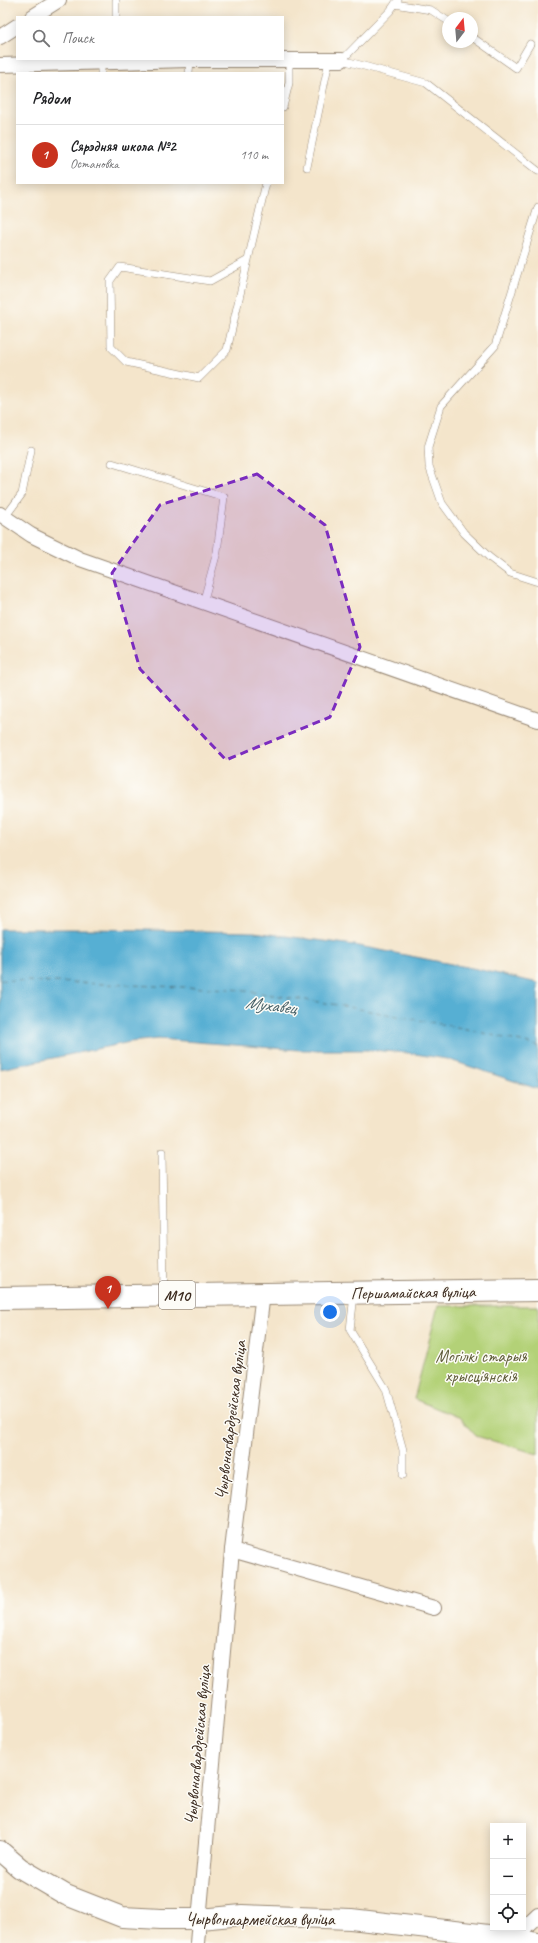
<!DOCTYPE html>
<html lang="ru">
<head>
<meta charset="utf-8">
<style>
  :root { --surface:#fff; --page:#f6f6f6; --text:#202124; --muted:#757577; --line:#e0e0e0; --accent:#c8321e }
  body { margin:0; font-family:Caveat,sans-serif; background:var(--page); color:var(--text) }
  .controls { position:absolute; right:12px; bottom:12px; display:grid; overflow:hidden; border-radius:0px; box-shadow:0 2px 10px #0003 }
  .controls button { width:36px; height:36px; display:grid; place-items:center; padding:0; border:0; border-bottom:1px solid var(--line); background:var(--surface); color:var(--text); font:20px sans-serif }
  .compass { position:absolute; left:442px; top:12px; width:36px; height:36px; border-radius:50%; background:var(--surface); box-shadow:0 2px 10px #0003; rotate:16deg }
  .you { position:absolute; left:330px; top:1312px; width:14px; height:14px; margin:-10px; border:3px solid #fff; border-radius:50%; background:#1a73e8; box-shadow:0 0 0 6px #1a73e833 }
  .badge { display:grid; place-items:center; width:26px; height:26px; border-radius:50%; background:var(--accent); color:#fff; font-size:13px; font-weight:700 }
  .pin { position:absolute; translate:-50% -33px; filter:drop-shadow(0 1px 2px #0008) }
  .pin::after { content:''; position:absolute; top:21px; width:14px; height:12px; background:inherit; clip-path:polygon(0 0,100% 0,50% 100%) }
  .list { margin:0; padding:0; list-style:none }
  h2 { display:flex; justify-content:space-between; align-items:center; height:52px; margin:0; padding:0 16px; font-size:17px }
  h2 small { font-size:13px; font-weight:400; color:var(--muted) }
  .list li { display:grid; grid-template-columns:26px 1fr auto; gap:12px; align-items:center; box-sizing:border-box; height:60px; padding:0 16px; border-top:1px solid var(--line) }
  .list b { display:block; font-size:15px; white-space:nowrap }
  .list p { margin:0; font-size:13px; white-space:nowrap; color:var(--muted) }
  .list em { font-size:13px; font-style:normal; color:var(--muted) }
  .icon { flex:none; width:22px; height:22px; fill:none; stroke:currentColor; stroke-width:2; stroke-linecap:round; stroke-linejoin:round }
  .map { position:relative; flex:none; width:538px; height:1943px; overflow:hidden }
  .search { position:absolute; background:var(--surface); box-shadow:0 2px 10px #0003; left:16px; top:16px; width:268px; height:44px; display:flex; align-items:center; gap:10px; box-sizing:border-box; padding:0 14px; border-radius:0px; color:var(--muted); font-size:15px }
  .panel { position:absolute; background:var(--surface); box-shadow:0 2px 10px #0003; left:16px; top:72px; width:268px; height:112px; border-radius:0px }
  .map>svg:first-child { display:block }
  .green { fill:#b3d177; stroke:#777e4a }
  .water { fill:#56afd3; stroke:#486c78 }
  .lines { fill:none; stroke-linecap:round; stroke-linejoin:round }
  .ferry { stroke:#465f66; stroke-width:1; stroke-dasharray:5 4; stroke-linecap:butt }
  .lane-casing { stroke:#988874; stroke-width:8 }
  .street-casing { stroke:#988874; stroke-width:16 }
  .secondary-casing { stroke:#988874; stroke-width:22 }
  .primary-casing { stroke:#988874; stroke-width:24 }
  .lane { stroke:#fff; stroke-width:7 }
  .street { stroke:#fff; stroke-width:14 }
  .secondary { stroke:#fff; stroke-width:20 }
  .primary { stroke:#fff; stroke-width:22 }
  .marked { fill:#7b2cbf; fill-opacity:0.2; stroke:#7b2cbf; stroke-width:3; stroke-dasharray:8 5; stroke-linejoin:round }
  .labels { text-anchor:middle; stroke-width:3; stroke-linejoin:round; paint-order:stroke }
  .shield { fill:#fdfcf7; stroke:#75695f; stroke-width:1 }
  .shield-label { font-size:16px; font-weight:bold; fill:#3b2a1e }
  .street-label { font-size:17px; fill:#3b2a1e; stroke:#fdfcf7 }
  .park-label { font-size:17px; fill:#5f5c39; stroke:#fdfcf7 }
  .water-label { font-size:18px; font-style:italic; fill:#465f66; stroke:#fdfcf7 }
</style>
</head>
<body>
<div class="map">
<svg width="538" height="1943" viewBox="0 0 538 1943">
  <rect width="100%" height="100%" fill="#fdfcf7"/>
  <filter id="ink" filterUnits="userSpaceOnUse"><feTurbulence type="fractalNoise" baseFrequency=".025" numOctaves="2"/><feDisplacementMap in="SourceGraphic" scale="8" xChannelSelector="R" yChannelSelector="G"/><feConvolveMatrix kernelMatrix="1 2 1 2 8 2 1 2 1" color-interpolation-filters="sRGB"/></filter>
  <filter id="wash" filterUnits="userSpaceOnUse"><feTurbulence type="fractalNoise" baseFrequency=".012" numOctaves="4" result="noise"/><feDisplacementMap in="SourceGraphic" scale="16" xChannelSelector="R" yChannelSelector="G"/><feGaussianBlur stdDeviation="0.9" result="paint"/><feColorMatrix in="noise" values="0 0 0 0 0 0 0 0 0 0 0 0 0 0 0 0 0 1.4 0 .05"/><feComposite in="paint" operator="in"/></filter>
  <g filter="url(#wash)">
    <rect width="100%" height="100%" fill="#f4e5cb"/>
    <path class="green" d="M 438,1306 L 538,1306 L 538,1454 L 476,1436 L 460,1418 L 414,1399 Z"/>
    <path class="water" d="M 0,929 L 91,929 L 254,932 L 354,945 L 477,969 L 538,983 L 538,1089 L 447,1059 L 409,1053 L 371,1050 L 299,1050 L 158,1039 L 130,1042 L 0,1069 Z"/>
    <g class="lines">
      <path class="ferry" d="M 0,980 L 233,989 L 332,1004 L 462,1028 L 538,1046"/>
    </g>
  </g>
  <g filter="url(#ink)">
    <g class="lines">
      <g class="lane-casing">
        <g id="lane">
          <path d="M 116,0 L 116,17"/>
          <path d="M 398,0 L 390,11 L 342,60 L 426,83 L 538,171"/>
          <path d="M 395,4 L 431,10 L 448,21"/>
          <path d="M 472,37 L 516,68 L 530,44"/>
          <path d="M 101,62 L 101,73"/>
          <path d="M 189,73 L 190,60"/>
          <path d="M 283,107 L 289,83 L 289,60"/>
          <path d="M 307,167 L 329,61"/>
          <path d="M 538,207 L 495,346 L 441,406 L 428,447 L 429,466 L 442,503 L 464,533 L 489,557 L 510,573 L 538,582"/>
          <path d="M 248,260 L 210,281 L 120,267 L 110,281 L 111,347 L 126,362 L 199,378 L 227,350 L 266,183"/>
          <path d="M 112,463 L 224,497 L 217,552 L 203,603"/>
          <path d="M 5,517 L 22,494 L 31,450"/>
          <path d="M 162,1152 L 164,1294"/>
          <path d="M 354,1295 L 350,1330 L 386,1389 L 403,1450 L 403,1475"/>
        </g>
      </g>
      <g class="street-casing">
        <g id="street">
          <path d="M 32,17 L 59,0"/>
          <path d="M 0,37 L 17,26"/>
          <path d="M 0,65 L 190,60 L 342,60"/>
          <path d="M 0,514 L 31,535 L 80,559 L 538,720"/>
          <path d="M 232,1550 L 434,1608"/>
          <path d="M 514,1938 L 538,1915"/>
          <path d="M 197,1943 L 232,1550 L 263,1293"/>
        </g>
      </g>
      <g class="secondary-casing">
        <path id="secondary" d="M 0,1851 L 20,1868 L 66,1895 L 122,1917 L 161,1919 L 200,1919 L 242,1915 L 351,1919 L 514,1938 L 536,1943"/>
      </g>
      <g class="primary-casing">
        <path id="primary" d="M 0,1298 L 538,1290"/>
      </g>
      <use href="#lane" class="lane"/>
      <use href="#street" class="street"/>
      <use href="#secondary" class="secondary"/>
      <use href="#primary" class="primary"/>
    </g>
  </g>
  <path class="marked" d="M 257,474 L 325,525 L 360,647 L 330,717 L 226,760 L 140,669 L 112,573 L 160,505 Z"/>
  <g class="labels">
    <rect class="shield" x="159" y="1281" width="36" height="28" rx="3"/>
    <g class="shield-label">
      <text x="177" y="1301">М10</text>
    </g>
    <g class="street-label">
      <text transform="translate(413 1292) rotate(-1)" y="6">Першамайская вуліца</text>
      <text transform="translate(230 1420) rotate(-83)" y="6">Чырвонагвардзейская вуліца</text>
      <text transform="translate(197 1745) rotate(-85)" y="6">Чырвонагвардзейская вуліца</text>
      <text x="260" y="1925">Чырвонаармейская вуліца</text>
    </g>
    <g class="park-label">
      <text x="481" y="1362">Могілкі старыя<tspan x="481" dy="20">хрысціянскія</tspan></text>
    </g>
    <g class="water-label">
      <text transform="translate(271 1005) rotate(7)" y="6">Мухавец</text>
    </g>
  </g>
</svg>
<div class="controls">
<button>+</button>
<button>−</button>
<button><svg class="icon" aria-label="locate" viewBox="0 0 24 24"><circle cx="12" cy="12" r="6"/><path d="M12 2v4M12 18v4M2 12h4M18 12h4"/></svg></button>
</div>
<svg class="compass" viewBox="-18 -18 36 36"><path d="M0-13l5 13h-10z" fill="#e53935"/><path d="M0 13l5-13h-10z" fill="#757577"/></svg>
<div class="you"></div>
<div class="pin badge" style="left:108px;top:1309px">1</div>
<div class="search"><svg class="icon" aria-label="search" viewBox="0 0 24 24"><circle cx="10" cy="10" r="6"/><path d="M15 15l6 6"/></svg>Поиск</div>
<section class="panel">
<h2>Рядом<small></small></h2>
<ul class="list">
<li><span class="badge">1</span><div><b>Сярэдняя школа №2</b><p>Остановка</p></div><em>110 m</em></li>
</ul>
</section>
</div>
</body>
</html>
